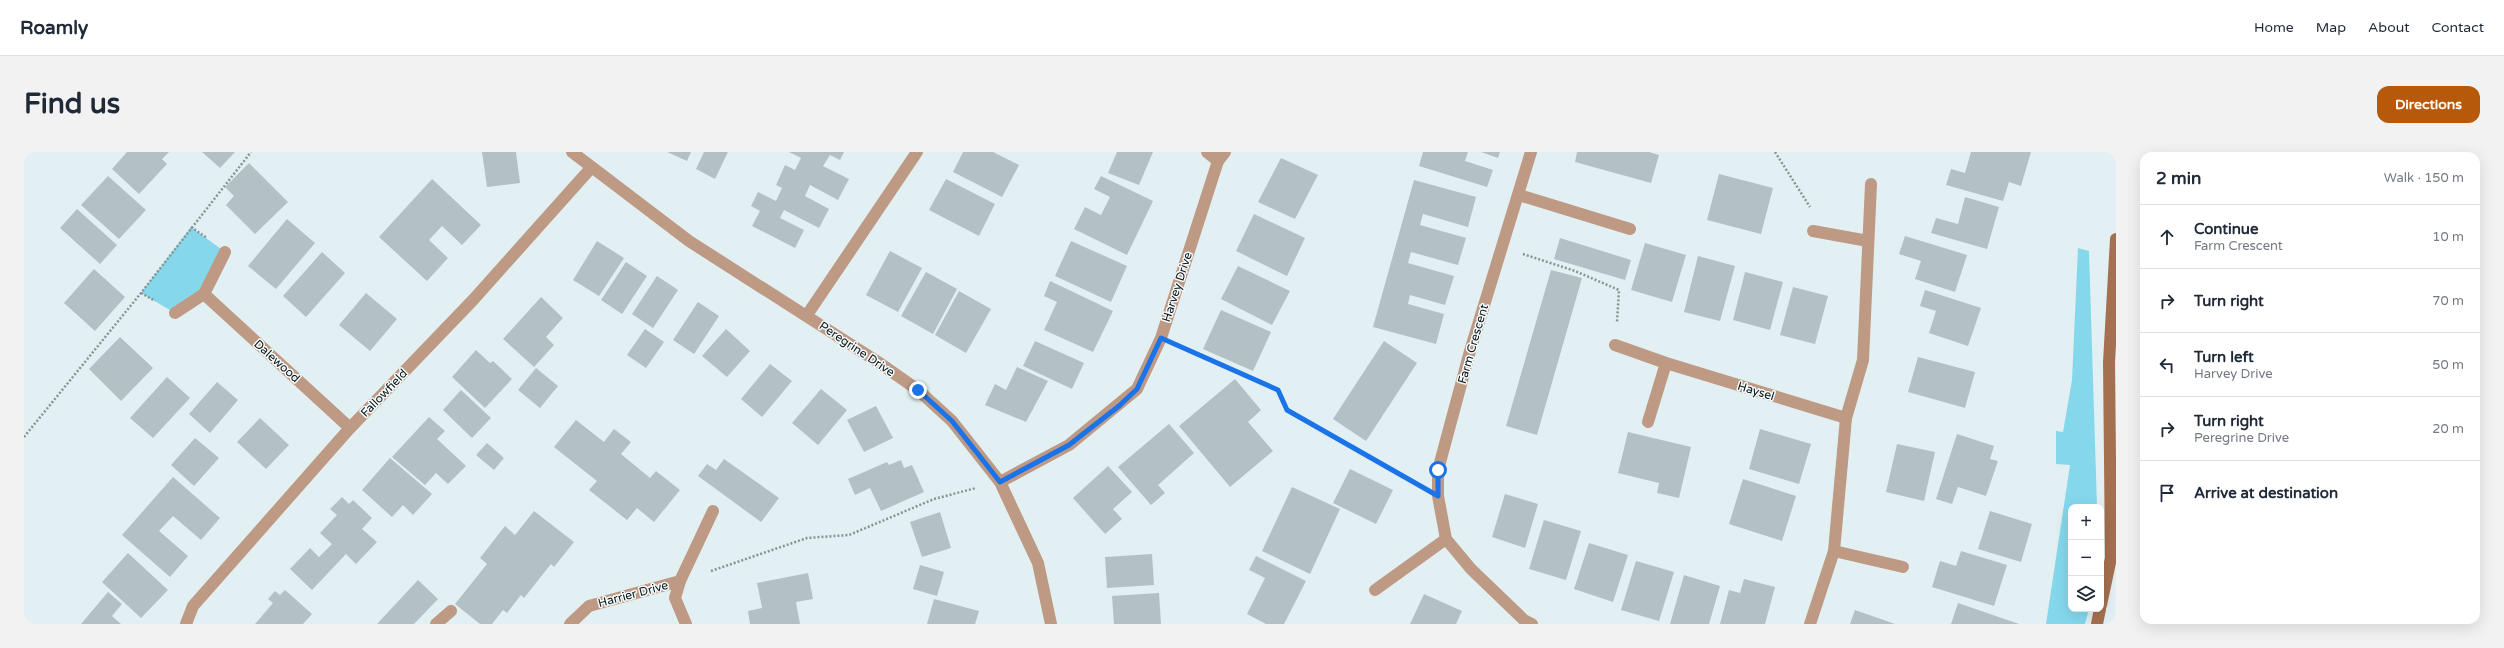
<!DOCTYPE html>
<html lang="en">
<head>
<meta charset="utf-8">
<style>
  :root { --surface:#fff; --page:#f2f2f3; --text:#1f2937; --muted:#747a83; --line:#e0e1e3; --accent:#b7590a }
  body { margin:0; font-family:"Varela Round",sans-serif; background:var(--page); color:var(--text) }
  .controls { position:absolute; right:12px; bottom:12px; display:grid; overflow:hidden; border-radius:8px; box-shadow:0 4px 16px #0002 }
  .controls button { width:36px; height:36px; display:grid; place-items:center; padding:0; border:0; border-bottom:1px solid var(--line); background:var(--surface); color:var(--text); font:20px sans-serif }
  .stop { position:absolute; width:12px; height:12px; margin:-9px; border:3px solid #1a73e8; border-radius:50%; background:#fff }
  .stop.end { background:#1a73e8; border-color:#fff; box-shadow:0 1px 4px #0008 }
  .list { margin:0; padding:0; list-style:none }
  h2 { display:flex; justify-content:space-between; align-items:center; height:52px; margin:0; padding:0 16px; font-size:17px }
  h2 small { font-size:13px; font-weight:400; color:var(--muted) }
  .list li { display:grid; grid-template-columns:26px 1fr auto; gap:12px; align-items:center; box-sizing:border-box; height:64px; padding:0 16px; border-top:1px solid var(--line) }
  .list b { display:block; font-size:15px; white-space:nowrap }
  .list p { margin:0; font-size:13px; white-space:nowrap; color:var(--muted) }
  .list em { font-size:13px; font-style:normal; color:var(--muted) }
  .icon { flex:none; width:22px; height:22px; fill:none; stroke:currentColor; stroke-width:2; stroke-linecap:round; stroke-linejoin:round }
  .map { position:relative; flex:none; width:2092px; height:472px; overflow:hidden; border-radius:12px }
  header { display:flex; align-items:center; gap:24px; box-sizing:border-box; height:56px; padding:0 20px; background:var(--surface); border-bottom:1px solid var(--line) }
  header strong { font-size:19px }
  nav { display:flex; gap:22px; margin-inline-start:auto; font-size:14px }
  .intro { display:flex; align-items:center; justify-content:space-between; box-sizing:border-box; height:96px; padding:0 24px }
  h1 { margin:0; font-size:28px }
  .button { padding:10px 18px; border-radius:12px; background:var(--accent); color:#fff; font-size:14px; font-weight:700 }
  main { display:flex; gap:24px; padding:0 24px }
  aside { flex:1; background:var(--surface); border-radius:12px; box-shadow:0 4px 16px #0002 }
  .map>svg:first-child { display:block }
  .green { fill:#85d8ec }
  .building { fill:#b3c1c4 }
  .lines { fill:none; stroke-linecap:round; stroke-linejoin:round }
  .path { stroke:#889395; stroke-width:2.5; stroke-dasharray:2 2; stroke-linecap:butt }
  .lane { stroke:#be9984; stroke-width:12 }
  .street { stroke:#be9984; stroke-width:12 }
  .secondary { stroke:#a57050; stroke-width:12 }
  .route { stroke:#1a73e8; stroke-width:5 }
  .labels { text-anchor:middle; stroke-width:3; stroke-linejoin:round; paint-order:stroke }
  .street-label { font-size:12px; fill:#0e1314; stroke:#f4fcfe }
</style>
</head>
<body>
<header>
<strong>Roamly</strong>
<nav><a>Home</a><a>Map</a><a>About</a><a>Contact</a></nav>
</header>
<div class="intro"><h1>Find us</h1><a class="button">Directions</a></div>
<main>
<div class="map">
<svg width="2092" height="472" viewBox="0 0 2092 472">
  <rect width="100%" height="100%" fill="#e2f0f3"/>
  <g class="green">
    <path d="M 167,75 L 201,100 L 180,142 L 151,161 L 117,141 Z"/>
    <path d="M 2054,96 L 2065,99 L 2073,355 L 2047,355 L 2047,457 L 2065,457 L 2061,472 L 2022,472 L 2046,313 L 2032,312 L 2032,279 L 2039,280 L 2048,228 Z"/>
  </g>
  <g class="building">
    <path d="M 103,0 L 145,0 L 138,7 L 143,12 L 115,42 L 88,17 Z"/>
    <path d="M 178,0 L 211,0 L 196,16 Z"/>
    <path d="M 458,0 L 492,0 L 496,31 L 463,35 Z"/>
    <path d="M 643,0 L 667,0 L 663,9 Z"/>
    <path d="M 680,0 L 704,0 L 691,27 L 672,17 Z"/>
    <path d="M 765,0 L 820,0 L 816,8 L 806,3 L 799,14 L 825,27 L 814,48 L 786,33 L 781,44 L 805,57 L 795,76 L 760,58 L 756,66 L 780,78 L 771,96 L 728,74 L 736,59 L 727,54 L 734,40 L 752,49 L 758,36 L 752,33 L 761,13 L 771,18 L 777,6 Z"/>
    <path d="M 939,0 L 969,0 L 995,13 L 978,45 L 929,20 Z"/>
    <path d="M 1093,0 L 1129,0 L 1115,33 L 1084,21 Z"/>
    <path d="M 1399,0 L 1444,0 L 1441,9 L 1469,18 L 1463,35 L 1395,14 Z"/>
    <path d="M 1457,0 L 1476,0 L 1474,6 Z"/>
    <path d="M 1553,0 L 1625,0 L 1635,3 L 1627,31 L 1551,10 Z"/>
    <path d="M 1947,0 L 2007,0 L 1997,34 L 1985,30 L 1979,49 L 1922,33 L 1927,17 L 1941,21 Z"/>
    <path d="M 1257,6 L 1294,23 L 1271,67 L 1234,50 Z"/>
    <path d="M 225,11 L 264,50 L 231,82 L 202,53 L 210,44 L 201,35 Z"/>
    <path d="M 1695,22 L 1749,36 L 1737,82 L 1683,68 Z"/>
    <path d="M 84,24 L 122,58 L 95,87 L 57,53 Z"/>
    <path d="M 1077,24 L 1129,49 L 1103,103 L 1050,77 L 1061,55 L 1077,63 L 1086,45 L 1070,37 Z"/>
    <path d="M 408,27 L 457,73 L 438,93 L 418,74 L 405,88 L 424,106 L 403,129 L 355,85 Z"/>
    <path d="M 922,27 L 971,52 L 955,84 L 905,58 Z"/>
    <path d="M 1390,28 L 1452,45 L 1444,75 L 1399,62 L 1396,73 L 1442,86 L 1434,113 L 1387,100 L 1384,111 L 1430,124 L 1421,153 L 1386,143 L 1384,152 L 1420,162 L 1412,192 L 1349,175 Z"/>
    <path d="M 1941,45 L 1975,55 L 1963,97 L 1907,81 L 1912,66 L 1934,72 Z"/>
    <path d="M 53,57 L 93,93 L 76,112 L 36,76 Z"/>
    <path d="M 1230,62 L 1281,86 L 1263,124 L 1212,99 Z"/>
    <path d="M 263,67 L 291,91 L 252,137 L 224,114 Z"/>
    <path d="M 1881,84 L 1943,103 L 1931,140 L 1891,127 L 1897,109 L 1875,102 Z"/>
    <path d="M 1536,86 L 1607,108 L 1601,128 L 1530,107 Z"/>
    <path d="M 573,89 L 600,106 L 575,144 L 549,128 Z"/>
    <path d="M 1047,89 L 1103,114 L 1087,150 L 1031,124 Z"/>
    <path d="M 1621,91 L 1662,103 L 1648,150 L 1607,138 Z"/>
    <path d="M 866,99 L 898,116 L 874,160 L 842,143 Z"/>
    <path d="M 298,100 L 321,121 L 282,165 L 259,144 Z"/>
    <path d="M 1674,104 L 1711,114 L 1696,169 L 1660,160 Z"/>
    <path d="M 602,110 L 623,124 L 598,162 L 577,148 Z"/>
    <path d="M 1214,114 L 1266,139 L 1248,173 L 1197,147 Z"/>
    <path d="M 70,117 L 101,145 L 71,179 L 40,151 Z"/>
    <path d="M 1527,118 L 1558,126 L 1513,283 L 1482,274 Z"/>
    <path d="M 902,120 L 933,137 L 909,182 L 877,164 Z"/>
    <path d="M 1721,120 L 1759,130 L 1746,178 L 1709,168 Z"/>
    <path d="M 633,124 L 654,138 L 629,176 L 608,162 Z"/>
    <path d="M 1026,129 L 1089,159 L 1069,200 L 1020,178 L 1033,150 L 1020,144 Z"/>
    <path d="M 1769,135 L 1804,144 L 1791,192 L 1756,183 Z"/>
    <path d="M 1901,138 L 1957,156 L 1944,194 L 1905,181 L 1912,159 L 1896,154 Z"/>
    <path d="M 935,139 L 967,157 L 942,201 L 911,183 Z"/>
    <path d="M 342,141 L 373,167 L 346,199 L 315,173 Z"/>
    <path d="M 517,145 L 539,166 L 522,185 L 530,193 L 510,215 L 479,187 Z"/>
    <path d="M 674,150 L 695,164 L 670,202 L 649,188 Z"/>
    <path d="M 1197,158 L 1247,180 L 1229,219 L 1179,197 Z"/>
    <path d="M 621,177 L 640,190 L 622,216 L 603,203 Z"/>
    <path d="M 702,177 L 726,199 L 703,225 L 678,204 Z"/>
    <path d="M 96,185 L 129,216 L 97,249 L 65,217 Z"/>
    <path d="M 1011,189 L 1060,211 L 1048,237 L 999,214 Z"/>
    <path d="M 1360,189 L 1393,211 L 1342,289 L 1309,267 Z"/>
    <path d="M 452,198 L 466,211 L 469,209 L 488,227 L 461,256 L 428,225 Z"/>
    <path d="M 1894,205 L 1951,220 L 1941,256 L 1884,240 Z"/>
    <path d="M 746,212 L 768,229 L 738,265 L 717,247 Z"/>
    <path d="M 993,215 L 1024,229 L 1002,270 L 961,253 L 971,232 L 982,238 Z"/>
    <path d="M 512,216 L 534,234 L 516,256 L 494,238 Z"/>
    <path d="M 143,225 L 166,246 L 129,286 L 106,266 Z"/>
    <path d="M 1211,227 L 1237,258 L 1224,270 L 1249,299 L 1206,335 L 1155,274 Z"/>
    <path d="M 193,230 L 214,248 L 186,281 L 165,262 Z"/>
    <path d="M 797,237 L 823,258 L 794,293 L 768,271 Z"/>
    <path d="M 437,238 L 467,266 L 448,286 L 419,258 Z"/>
    <path d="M 852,254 L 869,286 L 840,300 L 823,268 Z"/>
    <path d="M 405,265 L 421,279 L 413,287 L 442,314 L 424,332 L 412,321 L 401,333 L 368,305 Z"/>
    <path d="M 236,266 L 265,293 L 242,317 L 213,290 Z"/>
    <path d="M 552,268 L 580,290 L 590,277 L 607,290 L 597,302 L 626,326 L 632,319 L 656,338 L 630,370 L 613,356 L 603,368 L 565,338 L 573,329 L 530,295 Z"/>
    <path d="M 1145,272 L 1170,301 L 1134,333 L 1141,341 L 1127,353 L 1094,315 Z"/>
    <path d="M 1736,277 L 1787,292 L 1775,332 L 1725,317 Z"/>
    <path d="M 1604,280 L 1667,295 L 1655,346 L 1633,341 L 1635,331 L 1594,321 Z"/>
    <path d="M 1933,282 L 1970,294 L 1966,307 L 1974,309 L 1962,344 L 1934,335 L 1928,352 L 1912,347 Z"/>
    <path d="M 171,286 L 195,306 L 170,334 L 147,313 Z"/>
    <path d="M 463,291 L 480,306 L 470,318 L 452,303 Z"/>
    <path d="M 1873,292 L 1911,300 L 1900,349 L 1862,340 Z"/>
    <path d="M 366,306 L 408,342 L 389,363 L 379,353 L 368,365 L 338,338 Z"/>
    <path d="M 700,307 L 755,346 L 737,370 L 674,324 L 683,312 L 692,318 Z"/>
    <path d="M 877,308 L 880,316 L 888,313 L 900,340 L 857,359 L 846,336 L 831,343 L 824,327 L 863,310 L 865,313 Z"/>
    <path d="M 1084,314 L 1108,340 L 1089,357 L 1098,367 L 1081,382 L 1049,346 Z"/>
    <path d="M 1326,317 L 1369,338 L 1352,372 L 1309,351 Z"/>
    <path d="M 149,325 L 196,366 L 177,388 L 149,364 L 135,379 L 164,404 L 146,425 L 98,383 Z"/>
    <path d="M 1719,327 L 1772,344 L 1758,389 L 1705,372 Z"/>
    <path d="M 1268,335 L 1316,357 L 1286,422 L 1238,399 Z"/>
    <path d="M 1481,342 L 1514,352 L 1501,396 L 1468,385 Z"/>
    <path d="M 318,345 L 325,352 L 329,348 L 348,366 L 338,377 L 353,390 L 332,412 L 322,402 L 288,438 L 266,417 L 286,396 L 295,405 L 308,392 L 296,381 L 313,363 L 306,357 Z"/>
    <path d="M 510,359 L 550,390 L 530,415 L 527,412 L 500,446 L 497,443 L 483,461 L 479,458 L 468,472 L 456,472 L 431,452 L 463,412 L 456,406 L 481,374 L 491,383 Z"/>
    <path d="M 1966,359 L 2008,372 L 1997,410 L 1954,397 Z"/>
    <path d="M 916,360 L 927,396 L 898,405 L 886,370 Z"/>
    <path d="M 1520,368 L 1557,379 L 1542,428 L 1505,417 Z"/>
    <path d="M 1565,391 L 1604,403 L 1589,450 L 1550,437 Z"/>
    <path d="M 1937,399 L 1983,413 L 1970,454 L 1908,435 L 1916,409 L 1932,414 Z"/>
    <path d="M 104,401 L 144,438 L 117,466 L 78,430 Z"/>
    <path d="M 1128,402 L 1130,433 L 1083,436 L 1081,405 Z"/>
    <path d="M 1232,404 L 1282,429 L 1260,472 L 1242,472 L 1223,462 L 1241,426 L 1225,418 Z"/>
    <path d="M 1612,409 L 1650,420 L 1635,469 L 1597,458 Z"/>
    <path d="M 896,413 L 920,420 L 913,444 L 889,437 Z"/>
    <path d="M 784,421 L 789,447 L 772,450 L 776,472 L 726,472 L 724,459 L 738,456 L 733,431 Z"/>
    <path d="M 1660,423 L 1696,434 L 1685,472 L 1646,472 Z"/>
    <path d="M 1720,427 L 1751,435 L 1741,472 L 1696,472 L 1705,438 L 1716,441 Z"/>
    <path d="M 394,428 L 414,447 L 390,472 L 353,472 Z"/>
    <path d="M 261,438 L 288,462 L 279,472 L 231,472 L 249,451 L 244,447 L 251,439 L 256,443 Z"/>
    <path d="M 84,440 L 98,452 L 88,464 L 97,472 L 57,472 Z"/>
    <path d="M 1135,441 L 1137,472 L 1090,472 L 1088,444 Z"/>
    <path d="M 1400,442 L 1438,459 L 1432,472 L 1386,472 Z"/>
    <path d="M 910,447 L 955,459 L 951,472 L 903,472 Z"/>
    <path d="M 1934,451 L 1995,472 L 1927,472 Z"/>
    <path d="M 1831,458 L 1871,472 L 1826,472 Z"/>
  </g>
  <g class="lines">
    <g class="path">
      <path d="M 1751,0 L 1786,55"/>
      <path d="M 167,75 L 183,86"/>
      <path d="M 1499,102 L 1551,119 L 1595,138 L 1593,170"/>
      <path d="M 117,141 L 131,149"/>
      <path d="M 1158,196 L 1254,238 L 1263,258 L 1391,331"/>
      <path d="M 0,285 L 117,141 L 227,0"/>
      <path d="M 687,419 L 783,386 L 825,383 L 910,347 L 952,336"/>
    </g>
    <g class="lane">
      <path d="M 1495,43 L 1606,77"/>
      <path d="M 412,472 L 427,459"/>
    </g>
    <g class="street">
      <path d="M 548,0 L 665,89 L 854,210 L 894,238 L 928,269 L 976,330 L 1014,411 L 1027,472"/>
      <path d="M 1183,0 L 1194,9"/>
      <path d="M 1507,0 L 1446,199 L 1414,318 L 1414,344 L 1422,387 L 1447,417 L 1500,468 L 1508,472"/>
      <path d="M 1789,79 L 1844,89"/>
      <path d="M 180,142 L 326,276"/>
      <path d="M 151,161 L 180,142 L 201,100"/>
      <path d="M 783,163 L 893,0"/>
      <path d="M 1591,193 L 1642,211 L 1822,266"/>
      <path d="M 1624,270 L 1642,211"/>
      <path d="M 976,330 L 1045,293 L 1113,237 L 1137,186 L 1194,9 L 1201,0"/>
      <path d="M 1810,399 L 1879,415"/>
      <path d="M 1351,438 L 1422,387"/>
      <path d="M 162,472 L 169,454 L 326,276 L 449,148 L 567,16"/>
      <path d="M 546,472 L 565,454 L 656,429"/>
      <path d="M 662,472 L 651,446 L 656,429 L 689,359"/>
      <path d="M 1786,472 L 1810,399 L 1822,266 L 1839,208 L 1847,32"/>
    </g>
    <g class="secondary">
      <path d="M 2077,453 L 2087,406 L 2085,210 L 2092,87"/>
      <path d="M 2073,472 L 2076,457"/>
    </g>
  </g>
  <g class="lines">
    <path class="route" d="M 894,238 L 928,269 L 976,330 L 1045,293 L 1095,254 L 1113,237 L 1137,186 L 1254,238 L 1263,258 L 1414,344 L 1414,318"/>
  </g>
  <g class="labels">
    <g class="street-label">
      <text transform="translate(1153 135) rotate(-72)" y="4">Harvey Drive</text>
      <text transform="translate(1449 192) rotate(-74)" y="4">Farm Crescent</text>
      <text transform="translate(833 197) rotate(34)" y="4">Peregrine Drive</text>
      <text transform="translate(253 209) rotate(42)" y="4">Dalewood</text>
      <text transform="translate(1732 239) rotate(17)" y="4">Haysel</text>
      <text transform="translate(360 241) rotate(-46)" y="4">Fallowfield</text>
      <text transform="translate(609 442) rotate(-15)" y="4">Harrier Drive</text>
    </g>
  </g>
</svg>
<div class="controls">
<button>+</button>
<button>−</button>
<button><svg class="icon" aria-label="layers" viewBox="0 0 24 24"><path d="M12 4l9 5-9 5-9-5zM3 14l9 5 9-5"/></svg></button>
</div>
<div class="stop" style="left:1414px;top:318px"></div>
<div class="stop end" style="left:894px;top:238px"></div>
</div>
<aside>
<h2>2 min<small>Walk · 150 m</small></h2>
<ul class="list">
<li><svg class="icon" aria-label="ahead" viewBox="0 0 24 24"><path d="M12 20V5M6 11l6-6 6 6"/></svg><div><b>Continue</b><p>Farm Crescent</p></div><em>10 m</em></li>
<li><svg class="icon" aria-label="right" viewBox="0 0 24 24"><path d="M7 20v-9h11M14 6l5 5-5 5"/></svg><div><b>Turn right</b></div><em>70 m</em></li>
<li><svg class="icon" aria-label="left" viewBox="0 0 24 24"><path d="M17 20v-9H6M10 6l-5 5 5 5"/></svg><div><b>Turn left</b><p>Harvey Drive</p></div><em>50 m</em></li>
<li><svg class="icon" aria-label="right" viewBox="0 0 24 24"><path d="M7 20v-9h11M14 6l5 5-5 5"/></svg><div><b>Turn right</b><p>Peregrine Drive</p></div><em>20 m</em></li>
<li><svg class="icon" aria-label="arrive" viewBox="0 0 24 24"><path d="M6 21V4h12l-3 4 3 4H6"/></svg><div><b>Arrive at destination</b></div></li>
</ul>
</aside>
</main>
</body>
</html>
